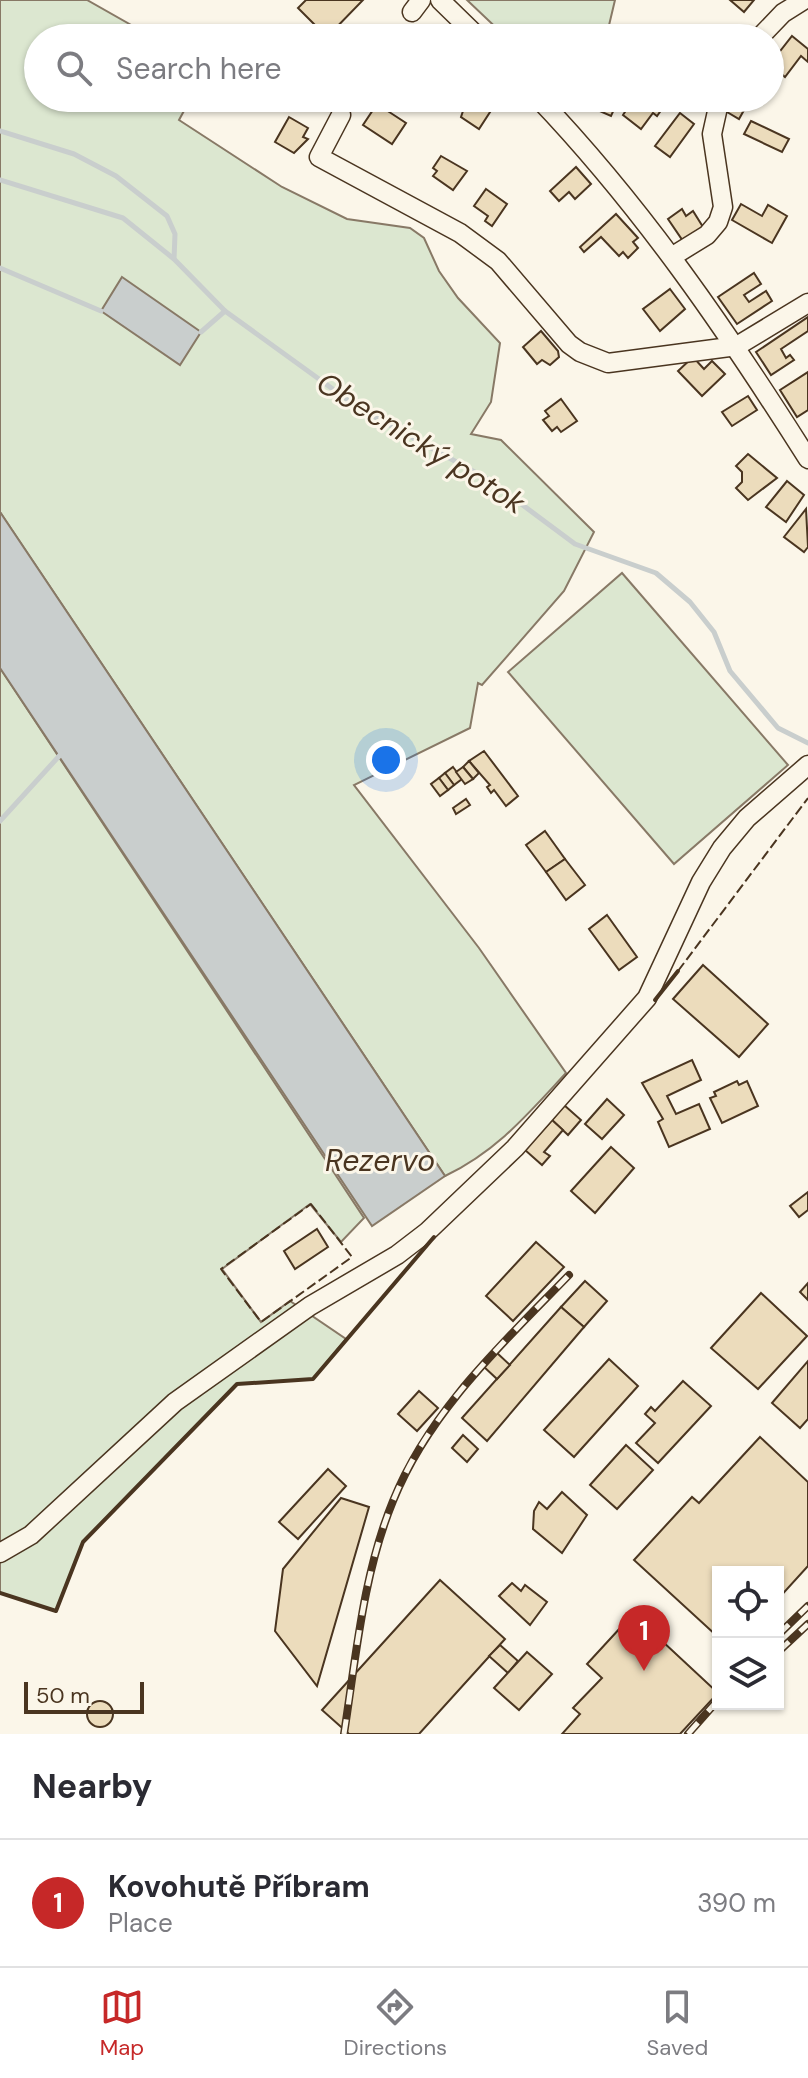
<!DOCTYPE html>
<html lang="en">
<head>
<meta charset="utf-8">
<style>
  :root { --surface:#fff; --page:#f7f7f7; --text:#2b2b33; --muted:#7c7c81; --line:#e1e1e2; --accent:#c62828 }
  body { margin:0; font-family:"DM Sans",sans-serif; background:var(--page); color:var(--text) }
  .controls { position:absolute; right:24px; bottom:24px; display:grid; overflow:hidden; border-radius:0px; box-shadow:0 2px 6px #0004 }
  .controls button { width:72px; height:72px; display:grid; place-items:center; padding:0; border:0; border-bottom:2px solid var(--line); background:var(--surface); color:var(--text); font:40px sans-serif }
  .scale { position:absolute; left:24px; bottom:20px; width:120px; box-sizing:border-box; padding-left:8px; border:4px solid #4a3520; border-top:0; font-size:22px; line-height:28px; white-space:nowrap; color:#4a3520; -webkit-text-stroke:6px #fbf6e9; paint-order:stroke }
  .you { position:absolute; left:386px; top:760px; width:28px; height:28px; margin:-20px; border:6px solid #fff; border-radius:50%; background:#1a73e8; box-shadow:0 0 0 12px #1a73e833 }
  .badge { display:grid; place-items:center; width:52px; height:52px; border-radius:50%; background:var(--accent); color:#fff; font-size:26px; font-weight:700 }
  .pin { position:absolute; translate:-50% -66px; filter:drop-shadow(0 2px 4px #0008) }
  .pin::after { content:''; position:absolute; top:42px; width:28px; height:24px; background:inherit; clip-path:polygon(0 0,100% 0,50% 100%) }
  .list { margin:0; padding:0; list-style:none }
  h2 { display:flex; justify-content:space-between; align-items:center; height:104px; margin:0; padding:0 32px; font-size:34px }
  h2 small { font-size:26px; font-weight:400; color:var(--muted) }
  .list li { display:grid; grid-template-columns:52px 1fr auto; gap:24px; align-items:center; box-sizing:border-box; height:128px; padding:0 32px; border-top:2px solid var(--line) }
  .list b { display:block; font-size:30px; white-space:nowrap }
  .list p { margin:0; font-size:26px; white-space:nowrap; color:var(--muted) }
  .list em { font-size:26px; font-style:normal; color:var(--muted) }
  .icon { flex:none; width:44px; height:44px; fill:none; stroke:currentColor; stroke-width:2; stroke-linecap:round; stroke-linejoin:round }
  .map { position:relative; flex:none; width:808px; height:1734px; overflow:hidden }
  .search { position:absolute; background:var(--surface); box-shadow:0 2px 6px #0004; left:24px; right:24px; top:24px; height:88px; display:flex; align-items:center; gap:20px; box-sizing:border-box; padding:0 28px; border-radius:44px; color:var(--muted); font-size:30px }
  .sheet { height:232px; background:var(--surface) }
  nav { display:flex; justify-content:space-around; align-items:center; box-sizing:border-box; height:112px; border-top:2px solid var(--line); background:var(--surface); font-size:22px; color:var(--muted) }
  nav a { display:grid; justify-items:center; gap:4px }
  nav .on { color:var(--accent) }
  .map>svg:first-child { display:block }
  .green { fill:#dce7d0; stroke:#887966; stroke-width:2 }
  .water { fill:#c9cecd; stroke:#887966; stroke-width:2 }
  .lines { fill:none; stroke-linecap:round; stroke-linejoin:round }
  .stream { stroke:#c9cecd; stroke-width:5 }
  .building { fill:#ecdcbc; stroke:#4a3520; stroke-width:2 }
  .minor-casing { stroke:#4a3520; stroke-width:21 }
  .minor { stroke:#fbf6e9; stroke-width:18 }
  .rail-casing { stroke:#4a3520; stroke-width:8 }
  .rail { stroke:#fbf6e9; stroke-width:5; stroke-dasharray:15; stroke-linecap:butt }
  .fence { stroke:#4a3520; stroke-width:2; stroke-dasharray:10 4; stroke-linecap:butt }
  .wall { stroke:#4a3520; stroke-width:4 }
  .labels { text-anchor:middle; stroke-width:6; stroke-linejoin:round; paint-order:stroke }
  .water-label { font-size:30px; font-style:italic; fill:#4a3520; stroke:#fbf6e9 }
</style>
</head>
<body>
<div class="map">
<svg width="808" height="1734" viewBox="0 0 808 1734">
  <rect width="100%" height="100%" fill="#fbf6e9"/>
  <g class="green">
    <path d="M 0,0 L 87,0 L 154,38 L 38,38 L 38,98 L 71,98 L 78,110 L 93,110 L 102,105 L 102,98 L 191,98 L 179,120 L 282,187 L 347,219 L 410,228 L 424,238 L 439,271 L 458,298 L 500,343 L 491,402 L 471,434 L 501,440 L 594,532 L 564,591 L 482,685 L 478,683 L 470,728 L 354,785 L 479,948 L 566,1073 C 527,1115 497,1151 445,1176 L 0,512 Z"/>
    <path d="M 467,0 L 615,0 L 606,38 L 507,38 Z"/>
    <path d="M 622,573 L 788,765 L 674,864 L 508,672 Z"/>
    <path d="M 0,668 L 364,1218 L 341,1242 L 310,1204 L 222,1269 L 261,1322 L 290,1301 L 346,1339 L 313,1379 L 237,1384 L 83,1542 L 56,1611 L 0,1593 Z"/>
  </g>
  <g class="water">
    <path d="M 122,277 L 201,332 L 180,365 L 101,311 Z"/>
    <path d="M 0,512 L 445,1176 L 372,1226 L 0,668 Z"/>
  </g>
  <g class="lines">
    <g class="stream">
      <path d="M 0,131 L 74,154 L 116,176 L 167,216 L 175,234 L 174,259"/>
      <path d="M 0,180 L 123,218 L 174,259 L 225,311 L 359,408 L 489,480 L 575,544 L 656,573 L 690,602 L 714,632 L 730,671 L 778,728 L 808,743"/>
      <path d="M 0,268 L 101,311"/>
      <path d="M 201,332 L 225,311"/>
      <path d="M 0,821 L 61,754"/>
    </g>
  </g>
  <g class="building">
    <path d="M 306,0 L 363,0 L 327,37 L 298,8 Z"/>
    <path d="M 730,0 L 754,0 L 744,12 Z"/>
    <path d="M 792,36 L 808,49 L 808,62 L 801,56 L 785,77 L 770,64 Z"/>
    <path d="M 475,98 L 492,109 L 479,129 L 461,117 L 467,99 L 471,102 Z"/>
    <path d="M 600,98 L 617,103 L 611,116 L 595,109 Z"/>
    <path d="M 634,98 L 648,98 L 662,109 L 657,116 L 653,113 L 641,129 L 623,115 Z"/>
    <path d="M 727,100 L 744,110 L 739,119 L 722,109 Z"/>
    <path d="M 377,104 L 406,123 L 392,144 L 363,125 Z"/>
    <path d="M 680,113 L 694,124 L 670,157 L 655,146 Z"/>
    <path d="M 289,117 L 308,128 L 303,137 L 308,139 L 294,153 L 275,142 Z"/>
    <path d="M 751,121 L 789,139 L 782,152 L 744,134 Z"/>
    <path d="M 441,156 L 467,171 L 453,190 L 433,176 L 437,171 L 433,168 Z"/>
    <path d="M 576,167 L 591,184 L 575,199 L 569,192 L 559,201 L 550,191 Z"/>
    <path d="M 486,189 L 507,204 L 492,226 L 485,221 L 488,216 L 474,206 Z"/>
    <path d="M 741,204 L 762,216 L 768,205 L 787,216 L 772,243 L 732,220 Z"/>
    <path d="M 682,209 L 686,216 L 693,211 L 703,227 L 683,241 L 668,219 Z"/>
    <path d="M 616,214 L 638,238 L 633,242 L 638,248 L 628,258 L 623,252 L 619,256 L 601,237 L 584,252 L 580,247 Z"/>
    <path d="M 754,273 L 761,284 L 744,295 L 749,302 L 766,291 L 772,301 L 737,324 L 718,297 Z"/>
    <path d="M 670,289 L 685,309 L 660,331 L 643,309 Z"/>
    <path d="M 808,317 L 808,331 L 781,349 L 786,358 L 790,355 L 794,360 L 771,375 L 756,352 Z"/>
    <path d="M 541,331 L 558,351 L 559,357 L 550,365 L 542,360 L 537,364 L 523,347 Z"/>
    <path d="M 693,357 L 704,369 L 712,361 L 725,374 L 702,396 L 678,371 Z"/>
    <path d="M 808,372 L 808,410 L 797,417 L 780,390 Z"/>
    <path d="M 748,396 L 757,410 L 732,426 L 722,412 Z"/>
    <path d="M 561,399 L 577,421 L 561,432 L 557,427 L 552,431 L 543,420 L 549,416 L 545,411 Z"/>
    <path d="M 748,454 L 777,478 L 748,500 L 736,488 L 742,482 L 742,472 L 736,466 Z"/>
    <path d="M 787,481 L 804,495 L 786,522 L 766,507 Z"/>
    <path d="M 806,509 L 808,547 L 804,552 L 784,537 Z"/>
    <path d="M 484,751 L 518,796 L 506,806 L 494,790 L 491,793 L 487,787 L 490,785 L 469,761 Z"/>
    <path d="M 469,761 L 479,773 L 473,779 L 463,767 Z"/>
    <path d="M 453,767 L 462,779 L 454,785 L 445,773 Z"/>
    <path d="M 463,767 L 473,779 L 465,784 L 456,772 Z"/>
    <path d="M 445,773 L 454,785 L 448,790 L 439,778 Z"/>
    <path d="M 439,778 L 448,790 L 440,796 L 431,784 Z"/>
    <path d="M 466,799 L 470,805 L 456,814 L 453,808 Z"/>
    <path d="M 545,831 L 565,859 L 546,872 L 526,845 Z"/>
    <path d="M 565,859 L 585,885 L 566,900 L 546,872 Z"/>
    <path d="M 607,915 L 637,957 L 619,970 L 589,929 Z"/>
    <path d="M 703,965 L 768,1024 L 739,1057 L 673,999 Z"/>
    <path d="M 692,1060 L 701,1080 L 667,1096 L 676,1114 L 699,1104 L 710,1129 L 669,1147 L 658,1122 L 663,1119 L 642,1083 Z"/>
    <path d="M 737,1081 L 739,1085 L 747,1081 L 758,1106 L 722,1123 L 710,1098 L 716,1096 L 714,1092 Z"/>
    <path d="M 607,1099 L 624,1115 L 602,1139 L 585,1124 Z"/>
    <path d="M 564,1105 L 581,1120 L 568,1135 L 552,1120 Z"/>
    <path d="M 552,1120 L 563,1130 L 544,1152 L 550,1156 L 542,1165 L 525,1150 Z"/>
    <path d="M 611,1147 L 634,1168 L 595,1213 L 571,1191 Z"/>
    <path d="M 808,1192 L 808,1210 L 799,1217 L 790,1206 Z"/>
    <path d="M 317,1229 L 328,1247 L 295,1269 L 284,1251 Z"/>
    <path d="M 536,1242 L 564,1267 L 513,1321 L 486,1296 Z"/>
    <path d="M 585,1281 L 607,1301 L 584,1327 L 561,1307 Z"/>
    <path d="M 808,1283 L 808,1300 L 800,1292 Z"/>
    <path d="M 761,1293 L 807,1336 L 758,1389 L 711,1348 Z"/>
    <path d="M 561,1307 L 584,1327 L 487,1441 L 462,1418 Z"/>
    <path d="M 496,1352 L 510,1365 L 497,1379 L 483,1366 Z"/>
    <path d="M 609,1359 L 638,1386 L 574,1457 L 544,1430 Z"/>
    <path d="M 808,1361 L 808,1419 L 800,1428 L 772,1403 Z"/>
    <path d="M 683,1381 L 711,1406 L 658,1463 L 636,1443 L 655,1423 L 645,1414 L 651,1407 L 655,1411 Z"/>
    <path d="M 419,1391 L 438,1408 L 417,1431 L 398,1414 Z"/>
    <path d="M 463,1435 L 478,1449 L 467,1462 L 452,1448 Z"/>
    <path d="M 760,1437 L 808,1482 L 808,1566 L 778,1599 L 778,1572 L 718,1572 L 718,1637 L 634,1560 L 692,1497 L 699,1503 Z"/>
    <path d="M 626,1445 L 653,1470 L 617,1509 L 590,1485 Z"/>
    <path d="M 328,1469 L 346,1486 L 298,1539 L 279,1522 Z"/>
    <path d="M 562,1492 L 587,1515 L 562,1553 L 533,1529 L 534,1511 L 539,1502 L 547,1509 Z"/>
    <path d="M 341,1498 L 369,1507 L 317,1686 L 275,1631 L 283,1569 Z"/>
    <path d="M 440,1580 L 505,1639 L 419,1734 L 349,1734 L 322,1710 Z"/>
    <path d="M 512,1583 L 521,1591 L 525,1585 L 547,1602 L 530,1625 L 499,1596 Z"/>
    <path d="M 633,1614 L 718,1693 L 680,1734 L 562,1734 L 580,1714 L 573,1708 L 602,1678 L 587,1664 Z"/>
    <path d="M 500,1645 L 518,1661 L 508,1673 L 489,1656 Z"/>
    <path d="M 527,1652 L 552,1674 L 519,1710 L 494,1688 Z"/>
    <circle cx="100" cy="1714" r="13"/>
  </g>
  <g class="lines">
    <g class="minor-casing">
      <g id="minor">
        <path d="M 440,0 L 479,38"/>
        <path d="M 412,12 L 421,0"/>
        <path d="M 759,38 L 783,13 L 804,0"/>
        <path d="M 538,98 C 643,208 727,331 808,459"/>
        <path d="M 341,115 L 319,157 L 460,233 L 498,261 L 569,344 L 580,352 L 608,363 L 737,346 L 808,303"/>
        <path d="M 673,256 L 707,235 L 718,222 L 723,207 L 712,134 L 720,98"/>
        <path d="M 0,1553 L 31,1535 L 175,1402 L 310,1306 L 397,1255 L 427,1232 L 515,1148 L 647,998 L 701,882 L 722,848 L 747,818 L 808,765"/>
      </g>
    </g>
    <use href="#minor" class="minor"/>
    <g class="rail-casing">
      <g id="rail">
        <path d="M 778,1635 L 808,1606"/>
        <path d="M 778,1652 L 808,1624"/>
        <path d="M 344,1734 C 356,1657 363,1574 393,1501 C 429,1411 503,1343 569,1275"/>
        <path d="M 688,1734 L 718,1700"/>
      </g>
    </g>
    <use href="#rail" class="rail"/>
    <g class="fence">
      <path d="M 678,971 L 808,798"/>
      <path d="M 311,1204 L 352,1257 L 261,1322 L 221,1269 Z"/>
    </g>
    <g class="wall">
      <path d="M 655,1000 L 678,971"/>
      <path d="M 0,1593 L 56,1611 L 83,1542 L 237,1384 L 313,1379 L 434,1237"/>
    </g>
  </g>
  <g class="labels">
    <g class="water-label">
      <text transform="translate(421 443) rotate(32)" y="10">Obecnický potok</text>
      <text x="380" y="1171">Rezervo</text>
    </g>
  </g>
</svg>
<div class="controls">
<button><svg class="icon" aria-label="locate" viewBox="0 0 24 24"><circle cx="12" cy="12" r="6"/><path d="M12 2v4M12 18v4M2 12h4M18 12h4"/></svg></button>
<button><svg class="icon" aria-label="layers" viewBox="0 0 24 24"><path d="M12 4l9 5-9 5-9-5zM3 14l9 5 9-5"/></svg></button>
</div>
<div class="scale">50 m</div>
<div class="you"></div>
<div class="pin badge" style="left:644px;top:1671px">1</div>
<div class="search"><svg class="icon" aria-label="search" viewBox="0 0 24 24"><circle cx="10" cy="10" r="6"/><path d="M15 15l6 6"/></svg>Search here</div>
</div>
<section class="sheet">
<h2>Nearby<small></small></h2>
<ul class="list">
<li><span class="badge">1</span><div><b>Kovohutě Příbram</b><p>Place</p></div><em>390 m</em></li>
</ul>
</section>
<nav>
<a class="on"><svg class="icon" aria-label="map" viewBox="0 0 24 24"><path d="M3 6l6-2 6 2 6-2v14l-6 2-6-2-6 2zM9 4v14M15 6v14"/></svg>Map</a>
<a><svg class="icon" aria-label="directions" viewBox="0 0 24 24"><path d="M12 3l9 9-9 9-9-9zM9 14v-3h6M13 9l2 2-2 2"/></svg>Directions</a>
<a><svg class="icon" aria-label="saved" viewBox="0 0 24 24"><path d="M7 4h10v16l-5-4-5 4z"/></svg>Saved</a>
</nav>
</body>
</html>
